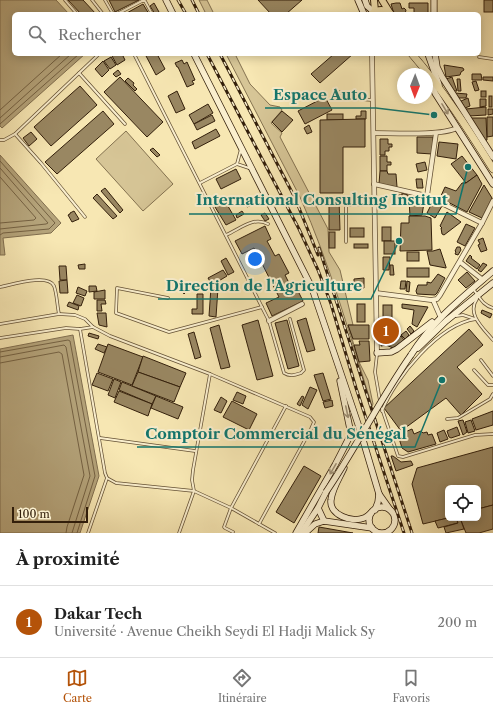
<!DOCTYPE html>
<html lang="fr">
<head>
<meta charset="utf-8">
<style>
  :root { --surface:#fff; --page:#f2f2f2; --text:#222; --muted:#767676; --line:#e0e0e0; --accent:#b45309 }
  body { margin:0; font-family:"Libre Caslon Text",serif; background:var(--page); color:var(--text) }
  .controls { position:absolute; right:12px; bottom:12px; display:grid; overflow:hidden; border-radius:6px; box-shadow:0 2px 10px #0003 }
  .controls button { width:36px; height:36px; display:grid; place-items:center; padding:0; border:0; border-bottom:1px solid var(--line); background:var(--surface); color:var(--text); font:20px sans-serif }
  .compass { position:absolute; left:397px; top:68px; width:36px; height:36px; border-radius:50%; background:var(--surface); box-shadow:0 2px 10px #0003; rotate:181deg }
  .scale { position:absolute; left:12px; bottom:10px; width:76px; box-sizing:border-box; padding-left:4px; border:2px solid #331f0b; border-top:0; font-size:11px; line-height:14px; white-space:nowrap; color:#331f0b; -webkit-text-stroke:3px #faefce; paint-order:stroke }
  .you { position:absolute; left:255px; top:259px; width:14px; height:14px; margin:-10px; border:3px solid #fff; border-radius:50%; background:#1a73e8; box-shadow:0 0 0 6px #1a73e833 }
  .badge { display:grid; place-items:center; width:26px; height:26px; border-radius:50%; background:var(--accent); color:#fff; font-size:13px; font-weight:700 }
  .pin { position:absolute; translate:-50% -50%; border:2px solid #fff; box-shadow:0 1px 4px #0006 }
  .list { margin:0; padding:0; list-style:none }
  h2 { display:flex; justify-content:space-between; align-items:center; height:52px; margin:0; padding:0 16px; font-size:17px }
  h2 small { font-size:13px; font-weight:400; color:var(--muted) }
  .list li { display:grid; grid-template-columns:26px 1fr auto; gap:12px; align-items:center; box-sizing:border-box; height:72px; padding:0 16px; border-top:1px solid var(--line) }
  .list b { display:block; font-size:15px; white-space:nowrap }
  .list p { margin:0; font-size:13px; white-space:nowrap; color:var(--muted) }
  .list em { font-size:13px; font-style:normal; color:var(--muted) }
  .icon { flex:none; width:22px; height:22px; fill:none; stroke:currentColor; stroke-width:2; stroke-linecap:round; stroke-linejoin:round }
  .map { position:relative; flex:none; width:493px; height:533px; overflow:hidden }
  .search { position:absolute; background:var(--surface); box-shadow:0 2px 10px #0003; left:12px; right:12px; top:12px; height:44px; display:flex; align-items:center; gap:10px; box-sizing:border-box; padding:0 14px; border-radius:6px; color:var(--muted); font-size:15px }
  .sheet { height:124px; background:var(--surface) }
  nav { display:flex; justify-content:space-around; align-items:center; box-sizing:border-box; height:56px; border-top:1px solid var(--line); background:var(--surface); font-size:11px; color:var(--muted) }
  nav a { display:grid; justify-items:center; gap:2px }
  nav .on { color:var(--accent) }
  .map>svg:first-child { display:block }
  .green { fill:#d6c596; stroke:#847250 }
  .water { fill:#b4a37a; stroke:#806e4e }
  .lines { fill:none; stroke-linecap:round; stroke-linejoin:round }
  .shore { stroke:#746142; stroke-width:1 }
  .building { fill:#998762; stroke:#331f0b }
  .lane-casing { stroke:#645135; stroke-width:3.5 }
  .street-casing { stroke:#645135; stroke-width:5.5 }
  .secondary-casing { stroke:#331f0b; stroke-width:7 }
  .primary-casing { stroke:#331f0b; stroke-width:8 }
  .highway-casing { stroke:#331f0b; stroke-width:8 }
  .lane { stroke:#faefce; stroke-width:2 }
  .street { stroke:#faefce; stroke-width:4 }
  .secondary { stroke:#faefce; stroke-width:5.5 }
  .primary { stroke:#f7e7b3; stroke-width:6 }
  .highway { stroke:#f7e7b3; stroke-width:7 }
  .rail-casing { stroke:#331f0b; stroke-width:3 }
  .rail { stroke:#faefce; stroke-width:1.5; stroke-dasharray:4.5; stroke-linecap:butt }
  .secondary-bridge-casing { stroke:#331f0b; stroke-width:7; stroke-linecap:butt }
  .secondary-bridge { stroke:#faefce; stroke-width:5.5 }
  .oneway { stroke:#a09176 }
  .leader { fill:none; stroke:#0f766e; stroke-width:1.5 }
  .callout-dot { fill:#0f766e; stroke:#faefce; stroke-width:1.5 }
  .callout-label { font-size:15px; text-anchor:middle; font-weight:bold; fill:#0f766e; stroke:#faefce; stroke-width:4; stroke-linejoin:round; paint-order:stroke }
</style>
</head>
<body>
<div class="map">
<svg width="493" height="533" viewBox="0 0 493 533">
  <rect width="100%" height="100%" fill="#f7e7b3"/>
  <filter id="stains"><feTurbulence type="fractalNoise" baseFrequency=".005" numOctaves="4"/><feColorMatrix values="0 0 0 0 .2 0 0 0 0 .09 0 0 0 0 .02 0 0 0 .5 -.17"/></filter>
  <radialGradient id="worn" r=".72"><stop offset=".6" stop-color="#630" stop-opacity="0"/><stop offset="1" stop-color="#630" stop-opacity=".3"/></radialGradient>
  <g class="green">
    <path d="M 199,0 L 207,0 L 214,14 L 206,14 Z"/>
    <path d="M 226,54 L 235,54 L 250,84 L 270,105 L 280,107 L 282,110 L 271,123 L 282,133 L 280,137 L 328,229 L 329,252 L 340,270 L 353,325 L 348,325 L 359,362 L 368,380 L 373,404 L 372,406 C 350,336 330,264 300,197 Z"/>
    <path d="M 126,131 L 173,184 L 143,211 L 96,159 Z"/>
  </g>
  <g class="water">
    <path d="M 0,0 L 56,0 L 69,14 L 14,14 L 14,54 L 85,54 L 2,128 L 0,126 Z"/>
    <path d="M 0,155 L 61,223 L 51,233 L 3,238 L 5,255 L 0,255 Z"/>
    <path d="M 73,335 L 99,476 L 80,533 L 0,533 L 0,349 Z"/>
  </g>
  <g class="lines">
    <g class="shore">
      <path d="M 0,110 L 62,54"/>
      <path d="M 0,118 L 71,54"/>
      <path d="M 0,124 L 79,54"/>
      <path d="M 0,161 L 55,223 L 49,229 L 3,233 L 0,235"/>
      <path d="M 0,168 L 48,223 L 46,224 L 0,229"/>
      <path d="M 0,177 L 36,218 L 34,220 L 0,223"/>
      <path d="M 0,352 L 68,340 L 70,341 L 95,476 L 77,533"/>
      <path d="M 0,357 L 64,345 L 66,347 L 90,476 L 72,533"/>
      <path d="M 0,363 L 59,352 L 62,354 L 84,475 L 67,527 L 66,533"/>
    </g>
  </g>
  <g class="building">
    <path d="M 68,0 L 83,0 L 96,14 L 81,14 Z"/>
    <path d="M 109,0 L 139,0 L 115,12 Z"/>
    <path d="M 258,0 L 302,0 L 286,14 L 271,14 Z"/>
    <rect x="484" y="0" width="9" height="12"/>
    <path d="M 154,3 L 159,12 L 155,14 L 150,6 Z"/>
    <path d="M 396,3 L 400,3 L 402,9 L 404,8 L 406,10 L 405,14 L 409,14 L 394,14 L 391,4 Z"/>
    <path d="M 409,3 L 428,3 L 428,14 L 414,13 L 414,8 L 409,8 Z"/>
    <path d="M 143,4 L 149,14 L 125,14 Z"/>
    <path d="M 115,54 L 122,54 L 125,60 L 117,65 L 112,56 Z"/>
    <path d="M 145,54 L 157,54 L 165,69 L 156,75 Z"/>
    <path d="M 334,54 L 353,54 L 320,83 L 311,74 Z"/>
    <path d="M 111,57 L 116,65 L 110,69 L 104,61 Z"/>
    <path d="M 182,60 L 184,64 L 187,62 L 195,80 L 192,81 L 194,84 L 187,87 L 178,67 L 177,67 L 175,63 Z"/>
    <path d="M 103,61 L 109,70 L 102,77 L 95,69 Z"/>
    <path d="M 444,65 L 463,68 L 464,70 L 461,72 L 460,75 L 446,77 Z"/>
    <path d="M 118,70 L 121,74 L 116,77 L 113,74 Z"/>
    <path d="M 472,74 L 481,74 L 482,80 L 472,80 Z"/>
    <path d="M 120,77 L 163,122 L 147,137 L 104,92 Z"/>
    <path d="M 452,77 L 457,91 L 453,91 L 446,79 Z"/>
    <path d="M 483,77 L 493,77 L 493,81 L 483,80 Z"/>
    <path d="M 128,78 L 134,83 L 133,85 L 137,89 L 135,91 L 125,81 Z"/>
    <path d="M 457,79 L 460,79 L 461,91 L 458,91 Z"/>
    <path d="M 476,81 L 479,90 L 475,91 L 472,82 Z"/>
    <path d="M 80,86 L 97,105 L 51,146 L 34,127 Z"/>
    <path d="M 177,91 L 185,109 L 176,113 L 168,96 Z"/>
    <rect x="481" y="91" width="5" height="6"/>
    <path d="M 455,93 L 467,94 L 466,98 L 459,98 Z"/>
    <rect x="489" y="96" width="3" height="11"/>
    <path d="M 325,97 L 332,110 L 305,124 L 298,111 Z"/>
    <path d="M 468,98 L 470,106 L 465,108 L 461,101 Z"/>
    <path d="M 480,99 L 486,99 L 486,106 L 480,107 Z"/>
    <path d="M 208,104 L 213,113 L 194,124 L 189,115 Z"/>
    <path d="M 486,107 L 486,115 L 469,116 L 466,109 Z"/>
    <path d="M 488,109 L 493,109 L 493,114 L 488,115 Z"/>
    <path d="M 103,111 L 114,124 L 57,174 L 45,162 Z"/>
    <path d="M 282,111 L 293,120 L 282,132 L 272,122 Z"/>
    <path d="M 361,111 L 366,111 L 366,119 L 356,119 L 356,116 L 361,116 Z"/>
    <rect x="327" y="114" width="16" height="6"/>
    <path d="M 212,115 L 215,121 L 197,130 L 194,124 Z"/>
    <path d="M 487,117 L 493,117 L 493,136 L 487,137 Z"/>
    <path d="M 469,118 L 486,118 L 487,140 L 484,141 Z"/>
    <path d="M 365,119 L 365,147 L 343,147 L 343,193 L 320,193 L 320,120 Z"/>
    <path d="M 309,125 L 312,132 L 307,134 L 304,128 Z"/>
    <path d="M 216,129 L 220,136 L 195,149 L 192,142 Z"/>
    <path d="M 31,132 L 37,139 L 29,146 L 23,138 Z"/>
    <path d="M 417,137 L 433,137 L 432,154 L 417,153 Z"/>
    <path d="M 380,139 L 388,139 L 388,144 L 392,144 L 392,147 L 389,147 L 389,151 L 385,151 L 385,155 L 380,155 Z"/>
    <path d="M 439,142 L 458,144 L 456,159 L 437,156 Z"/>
    <path d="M 153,148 L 160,155 L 157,157 L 150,150 Z"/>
    <path d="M 380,156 L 387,156 L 387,162 L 391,162 L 391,165 L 387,165 L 387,171 L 380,171 Z"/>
    <path d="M 462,156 L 477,175 L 466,183 L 451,164 Z"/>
    <path d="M 425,162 L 427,170 L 418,172 L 416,164 Z"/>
    <path d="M 236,169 L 241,179 L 221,189 L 216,179 Z"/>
    <path d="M 380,171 L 387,171 L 388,174 L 396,174 L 397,187 L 379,184 Z"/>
    <path d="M 477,175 L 482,184 L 467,212 L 440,198 L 445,187 L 456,191 L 462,183 L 466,183 Z"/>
    <path d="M 416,179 L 422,179 L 423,188 L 417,188 Z"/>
    <path d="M 484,185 L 492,198 L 482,218 L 469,212 Z"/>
    <path d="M 105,188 L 123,210 L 120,213 L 101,191 Z"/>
    <path d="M 402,193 L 408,195 L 408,201 L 395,201 L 395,195 L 402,195 Z"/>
    <path d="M 97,194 L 117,216 L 113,219 L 93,198 Z"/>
    <path d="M 230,198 L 233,204 L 230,205 L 227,200 Z"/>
    <path d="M 420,198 L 424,203 L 422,215 L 410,216 L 409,200 L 419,200 Z"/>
    <path d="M 251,199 L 254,204 L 247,207 L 245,201 Z"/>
    <path d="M 329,199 L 339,199 L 340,230 L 329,230 Z"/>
    <path d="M 225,201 L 236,220 L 226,225 L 215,207 Z"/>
    <path d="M 433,201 L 442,206 L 435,218 L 427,213 Z"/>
    <path d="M 74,211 L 79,219 L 72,222 L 68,215 L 70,214 L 70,213 Z"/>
    <path d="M 242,211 L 244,214 L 237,218 L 236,215 Z"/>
    <path d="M 447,212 L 461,222 L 444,235 L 442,234 L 441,228 L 442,228 L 440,226 Z"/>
    <path d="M 265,213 L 269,219 L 265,221 L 261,215 Z"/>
    <path d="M 409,216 L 425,216 L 431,218 L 432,250 L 400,251 L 401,223 L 409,223 Z"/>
    <path d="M 466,224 L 475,228 L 465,246 L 457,242 Z"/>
    <path d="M 265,226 L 271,239 L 267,241 L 275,256 L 279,254 L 289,273 L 285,275 L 293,291 L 297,289 L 303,301 L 272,316 L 266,303 L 279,297 L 254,248 L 242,254 L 235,241 Z"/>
    <rect x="382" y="227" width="9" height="14"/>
    <rect x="350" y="228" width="14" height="9"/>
    <rect x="329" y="232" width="6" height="16"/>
    <path d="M 483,238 L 487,250 L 481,252 L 478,245 L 480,244 L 478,240 Z"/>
    <rect x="384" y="241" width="11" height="13"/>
    <rect x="354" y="244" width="14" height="4"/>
    <path d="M 457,247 L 460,247 L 461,250 L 458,255 L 455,254 L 456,252 L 455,251 Z"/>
    <path d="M 440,249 L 446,267 L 446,268 L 430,265 L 427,251 L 433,251 Z"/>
    <rect x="407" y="252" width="12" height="9"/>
    <path d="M 470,255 L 472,257 L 471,258 L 480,265 L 477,269 L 466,261 Z"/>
    <path d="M 383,257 L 390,257 L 389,270 L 383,270 Z"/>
    <path d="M 226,258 L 234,272 L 228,275 L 221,261 Z"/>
    <path d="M 483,263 L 487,265 L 481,272 L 478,270 Z"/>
    <path d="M 85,264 L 85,269 L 79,269 L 78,265 Z"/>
    <path d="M 390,265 L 393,265 L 394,275 L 390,275 Z"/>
    <path d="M 59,266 L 66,266 L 67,280 L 60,280 Z"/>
    <rect x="407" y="268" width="22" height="9"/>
    <path d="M 223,270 L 227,276 L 212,285 L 208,278 Z"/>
    <path d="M 467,272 L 475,281 L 466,288 L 458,280 Z"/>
    <path d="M 438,274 L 445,278 L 437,293 L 435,295 L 417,294 L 416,291 L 418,285 L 427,285 L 427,282 L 431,283 Z"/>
    <path d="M 364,278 L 364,288 L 354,288 L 354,279 Z"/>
    <path d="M 67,280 L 68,293 L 60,293 L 59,281 Z"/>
    <path d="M 181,281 L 188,290 L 184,294 L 177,284 Z"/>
    <path d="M 401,281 L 406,281 L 405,289 L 400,289 Z"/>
    <path d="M 407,281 L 410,282 L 409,292 L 406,291 Z"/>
    <path d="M 206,283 L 210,287 L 204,291 L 201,287 Z"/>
    <path d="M 89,286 L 96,286 L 97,291 L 89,292 Z"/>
    <path d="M 78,287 L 87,291 L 85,296 L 76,293 Z"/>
    <path d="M 211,287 L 218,288 L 216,317 L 209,316 Z"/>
    <path d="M 105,290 L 105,299 L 94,299 L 94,292 Z"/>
    <path d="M 197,294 L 203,294 L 203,314 L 192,314 L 192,309 L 197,309 Z"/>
    <path d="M 77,295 L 84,298 L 81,306 L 73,303 Z"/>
    <path d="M 97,300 L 105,300 L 106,304 L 101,304 L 102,311 L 97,311 Z"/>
    <path d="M 69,302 L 79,306 L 78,310 L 67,306 Z"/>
    <rect x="357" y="304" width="8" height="18"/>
    <path d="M 402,304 L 428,307 L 417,327 L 412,324 L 414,310 L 402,308 Z"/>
    <rect x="383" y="305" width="9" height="30"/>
    <path d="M 482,310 L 492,314 L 490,318 L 481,313 Z"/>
    <path d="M 97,313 L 106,313 L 107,327 L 99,325 Z"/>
    <path d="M 306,318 L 315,350 L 307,352 L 297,321 Z"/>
    <path d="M 258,320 L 273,376 L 257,380 L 242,325 Z"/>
    <path d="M 287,320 L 299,366 L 288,369 L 275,323 Z"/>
    <path d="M 219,325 L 230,367 L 221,369 L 210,328 Z"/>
    <path d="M 348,325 L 369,325 L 369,339 L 353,339 Z"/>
    <path d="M 410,326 L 414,331 L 411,334 L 407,329 Z"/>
    <path d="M 469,329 L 483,345 L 457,367 L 482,394 L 461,415 L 446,398 L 401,431 L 384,408 Z"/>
    <path d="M 406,331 L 409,335 L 405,339 L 401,335 Z"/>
    <path d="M 194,332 L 201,357 L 195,359 L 188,334 Z"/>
    <path d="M 89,333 L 99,336 L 98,339 L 88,336 Z"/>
    <path d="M 383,335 L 392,335 L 392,337 L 396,339 L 401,336 L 404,340 L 393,348 L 386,345 L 381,346 Z"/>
    <path d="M 359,341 L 369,341 L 370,361 L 359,362 L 354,345 L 360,345 Z"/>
    <path d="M 98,344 L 107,347 L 104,353 L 95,349 Z"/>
    <path d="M 108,344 L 143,357 L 132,385 L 98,372 Z"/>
    <path d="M 143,356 L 186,373 L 180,387 L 138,372 Z"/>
    <path d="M 138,372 L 180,387 L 174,402 L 132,386 Z"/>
    <path d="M 97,373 L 113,379 L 108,391 L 92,385 Z"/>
    <path d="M 323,373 L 331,399 L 323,401 L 314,375 Z"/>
    <path d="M 114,379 L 121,382 L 115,398 L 108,395 Z"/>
    <path d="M 122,382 L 156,396 L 152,404 L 119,390 Z"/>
    <path d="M 310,387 L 317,390 L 308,409 L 302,405 Z"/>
    <path d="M 119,391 L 152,404 L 148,416 L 114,402 Z"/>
    <path d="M 237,392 L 246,396 L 243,404 L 233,400 Z"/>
    <path d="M 156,396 L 183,407 L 178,419 L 151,408 Z"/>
    <path d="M 302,396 L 304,397 L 300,406 L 297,404 Z"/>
    <path d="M 221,397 L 227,401 L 221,413 L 214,410 Z"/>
    <path d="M 332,400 L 333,406 L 325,408 L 323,402 Z"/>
    <path d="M 232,401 L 257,414 L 249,430 L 223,417 Z"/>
    <path d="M 493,411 L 493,425 L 476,430 L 472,419 Z"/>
    <path d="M 463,420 L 467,432 L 463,435 L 458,421 Z"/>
    <path d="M 471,420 L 475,431 L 468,433 L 465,422 Z"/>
    <path d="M 457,427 L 460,435 L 451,438 L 449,437 L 447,431 Z"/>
    <path d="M 412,429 L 414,434 L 421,431 L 423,433 L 427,432 L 428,435 L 432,434 L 436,444 L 408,452 L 402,448 L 398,435 Z"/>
    <path d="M 444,430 L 448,439 L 440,442 L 437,433 Z"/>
    <path d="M 493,447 L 493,505 L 478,509 L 478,488 L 448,488 L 448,518 L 423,524 L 412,484 L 417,468 Z"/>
    <path d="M 391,456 L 393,456 L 401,462 L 411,461 L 413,465 L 396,471 Z"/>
    <path d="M 304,466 L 321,476 L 294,523 L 276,512 Z"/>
    <path d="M 493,505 L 493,529 L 479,533 L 466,533 L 460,518 L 478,518 L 478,509 Z"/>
    <path d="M 448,518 L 456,518 L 458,523 L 438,528 L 435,521 Z"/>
    <path d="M 456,518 L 460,518 L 464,529 L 446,533 L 444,527 L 458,523 Z"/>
    <path d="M 319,527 L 353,533 L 318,533 Z"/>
  </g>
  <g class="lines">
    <g class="lane-casing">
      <g id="lane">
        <path d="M 65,0 L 77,14"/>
        <path d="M 92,0 L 103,14"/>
        <path d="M 105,0 L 113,14"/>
        <path d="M 117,14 L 142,1 L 145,1 L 152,14"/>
        <path d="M 134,54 L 269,321 L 284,373 C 290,377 295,375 301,373 L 304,370 L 290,319"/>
        <path d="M 479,57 L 493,59"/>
        <path d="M 79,73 L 125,124"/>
        <path d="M 339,92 L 347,98 L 372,100"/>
        <path d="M 15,134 L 41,163 L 85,217"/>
        <path d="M 0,140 L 4,140 L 15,134 L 99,54"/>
        <path d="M 241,149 L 237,164 L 249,168"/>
        <path d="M 200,183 L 237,164"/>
        <path d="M 226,235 C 240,229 253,216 268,224"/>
        <path d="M 346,242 L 346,205 L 375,204"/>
        <path d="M 0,287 C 11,285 48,273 54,286 C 57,294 57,305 59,314"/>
        <path d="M 473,289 C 480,297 482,305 493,308"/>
        <path d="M 168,298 L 117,288 L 116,313 L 169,332 L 262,307"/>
        <path d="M 477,299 C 466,314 484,329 493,340"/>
        <path d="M 456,316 L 463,315 L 475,319"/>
        <path d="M 0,324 L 59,314 L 75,315 L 85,319 L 93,327 L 110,336 L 210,374 L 310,417 L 314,422 L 311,429 L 259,524"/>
        <path d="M 80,329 L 105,473 L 107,478 L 116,483 L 194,491 L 231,508 L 275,533"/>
        <path d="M 0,338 L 66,328 L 80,329 L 93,327"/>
        <path d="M 377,354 L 375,372 L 380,401"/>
        <path d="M 481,360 L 493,376"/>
        <path d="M 474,370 L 488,385 L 493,385"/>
        <path d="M 381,406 L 398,456 L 403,457 L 475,435 L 493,434"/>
        <path d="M 382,411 C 395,378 439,324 476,319"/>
        <path d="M 447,419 L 458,418 L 490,399 L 493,394"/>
        <path d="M 100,438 L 195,451"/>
        <path d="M 233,532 L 225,528 L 224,527 L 231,508 L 286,406"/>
        <path d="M 88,533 L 107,478"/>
        <path d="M 179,533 L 194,491 L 192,480 L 193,470 L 210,374"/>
      </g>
    </g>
    <g class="street-casing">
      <g id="street">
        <path d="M 372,54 L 377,353"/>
        <path d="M 374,133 C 393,133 441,136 457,128"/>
        <path d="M 374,184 L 427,196 L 482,223"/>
        <path d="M 427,196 L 436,133"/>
        <path d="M 460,262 L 483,280"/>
        <path d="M 376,293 L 431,300 L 437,299 L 440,295 L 482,223 L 493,201"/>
        <path d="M 433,300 L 440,316"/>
        <path d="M 269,321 L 302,304"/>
      </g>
    </g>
    <g class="secondary-casing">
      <g id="secondary">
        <path d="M 166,0 L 173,14"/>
        <path d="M 358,0 L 364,14"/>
        <path d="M 365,0 L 367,6 L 374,12"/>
        <path d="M 434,14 L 434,0"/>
        <path d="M 194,54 L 312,288 L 360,430 L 379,494 L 391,511"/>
        <path d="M 428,54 L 439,85"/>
        <path d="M 435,54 L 437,67 L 442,77 L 493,157"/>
        <path d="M 430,78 L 435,93 L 493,184"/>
        <path d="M 418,348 L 446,321 L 493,283"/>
        <path d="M 377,353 L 391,352 L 397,349 L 432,322"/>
        <path d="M 411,355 C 432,321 463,297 493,271"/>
        <path d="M 344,468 C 340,477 332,489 331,500 C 329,515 352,523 364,518 C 367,517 369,515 371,513"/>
        <circle cx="382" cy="520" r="13"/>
        <path d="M 318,508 L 324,521"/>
        <path d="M 375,510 L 378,502 L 379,494"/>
        <path d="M 296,533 L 335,465 L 351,434 L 340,381"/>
        <path d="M 301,533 L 318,508 L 326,492"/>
        <path d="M 305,533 L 315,524 L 324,521 L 372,528"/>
      </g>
    </g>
    <g class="primary-casing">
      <g id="primary">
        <path d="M 374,0 L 375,11"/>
        <path d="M 382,0 L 390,13"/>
        <path d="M 371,14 C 378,9 385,9 391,14"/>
      </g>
    </g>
    <g class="highway-casing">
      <path id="highway" d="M 412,54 C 443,90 468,129 493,169"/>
    </g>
    <use href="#lane" class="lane"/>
    <use href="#street" class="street"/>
    <use href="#secondary" class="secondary"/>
    <use href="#primary" class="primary"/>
    <use href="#highway" class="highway"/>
    <g class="rail-casing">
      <g id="rail">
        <path d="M 178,0 L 186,14"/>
        <path d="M 192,0 L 199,14"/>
        <path d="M 207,54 L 299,229 L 318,270 L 331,304 L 356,388 L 404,533"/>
        <path d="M 220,54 L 295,198 L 318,255"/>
        <path d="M 319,248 L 412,533"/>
      </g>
    </g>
    <use href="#rail" class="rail"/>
    <g class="secondary-bridge-casing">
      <path id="secondary-bridge" d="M 326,492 C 356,448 380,399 411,355"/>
    </g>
    <use href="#secondary-bridge" class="secondary-bridge"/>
  </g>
  <defs><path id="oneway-shaft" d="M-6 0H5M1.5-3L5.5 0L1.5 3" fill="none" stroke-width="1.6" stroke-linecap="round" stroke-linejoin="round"/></defs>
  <g class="oneway">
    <use href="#oneway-shaft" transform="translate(445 109) rotate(59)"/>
    <use href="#oneway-shaft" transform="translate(347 412) rotate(78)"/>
    <use href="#oneway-shaft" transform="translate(333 469) rotate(120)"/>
  </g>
  <path class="leader" d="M434 115L376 108H265M468 167L456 214H189M399 241L371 299H158M442 380L415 447H137"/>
  <g class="callout-dot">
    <circle cx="434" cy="115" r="4"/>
    <circle cx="468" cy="167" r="4"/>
    <circle cx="399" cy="241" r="4"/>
    <circle cx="442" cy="380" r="4"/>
  </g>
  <g class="callout-label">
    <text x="320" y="100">Espace Auto</text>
    <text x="322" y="205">International Consulting Institut</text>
    <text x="264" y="291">Direction de l'Agriculture</text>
    <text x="276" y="439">Comptoir Commercial du Sénégal</text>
  </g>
  <rect width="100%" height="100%" filter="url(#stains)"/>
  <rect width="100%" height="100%" fill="url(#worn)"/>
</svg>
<div class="controls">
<button><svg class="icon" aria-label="locate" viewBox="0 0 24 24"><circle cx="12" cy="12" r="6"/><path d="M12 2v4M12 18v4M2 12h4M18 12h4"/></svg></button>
</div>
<svg class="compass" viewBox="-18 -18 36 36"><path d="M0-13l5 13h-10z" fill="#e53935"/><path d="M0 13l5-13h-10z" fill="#767676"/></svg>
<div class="scale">100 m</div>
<div class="you"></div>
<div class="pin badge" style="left:386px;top:331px">1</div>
<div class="search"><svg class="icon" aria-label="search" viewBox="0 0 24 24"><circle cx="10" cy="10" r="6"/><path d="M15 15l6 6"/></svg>Rechercher</div>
</div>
<section class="sheet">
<h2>À proximité<small></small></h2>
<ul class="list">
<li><span class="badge">1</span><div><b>Dakar Tech</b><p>Université · Avenue Cheikh Seydi El Hadji Malick Sy</p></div><em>200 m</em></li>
</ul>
</section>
<nav>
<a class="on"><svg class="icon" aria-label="map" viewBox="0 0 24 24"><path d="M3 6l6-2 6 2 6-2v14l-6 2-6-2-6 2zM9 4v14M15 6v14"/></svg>Carte</a>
<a><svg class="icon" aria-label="directions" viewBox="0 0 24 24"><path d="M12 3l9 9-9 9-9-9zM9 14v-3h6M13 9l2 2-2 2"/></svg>Itinéraire</a>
<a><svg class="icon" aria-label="saved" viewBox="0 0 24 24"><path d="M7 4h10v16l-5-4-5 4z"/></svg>Favoris</a>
</nav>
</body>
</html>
